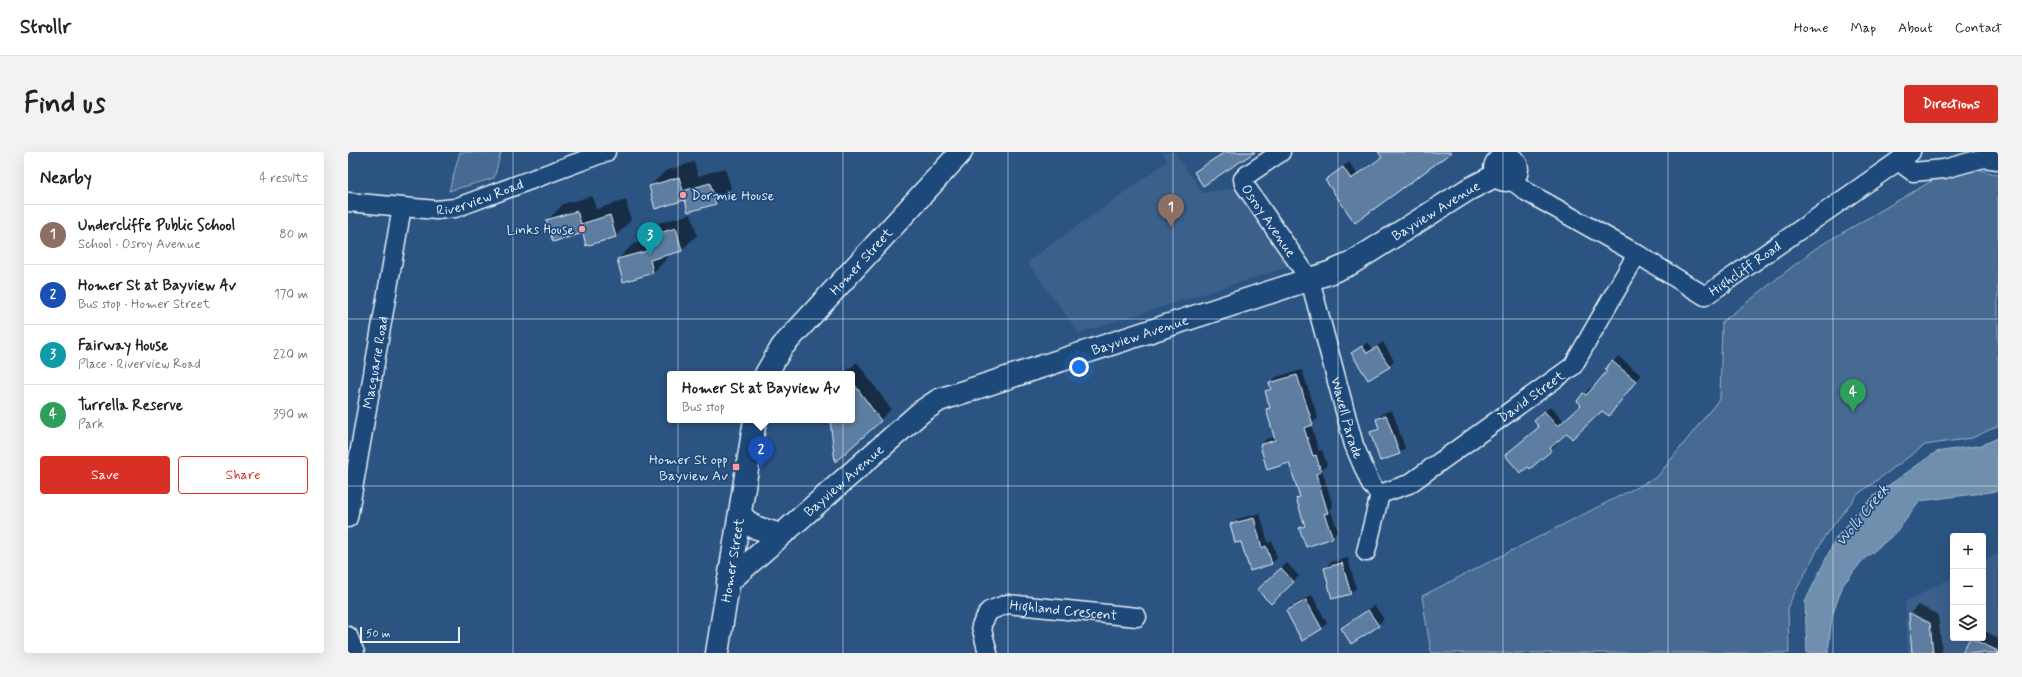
<!DOCTYPE html>
<html lang="en">
<head>
<meta charset="utf-8">
<style>
  :root { --surface:#fff; --page:#f2f2f2; --text:#222; --muted:#767676; --line:#e0e0e0; --accent:#d93025 }
  body { margin:0; font-family:Mynerve,sans-serif; background:var(--page); color:var(--text) }
  .controls { position:absolute; right:12px; bottom:12px; display:grid; overflow:hidden; border-radius:4px; box-shadow:0 4px 16px #0002 }
  .controls button { width:36px; height:36px; display:grid; place-items:center; padding:0; border:0; border-bottom:1px solid var(--line); background:var(--surface); color:var(--text); font:20px sans-serif }
  .scale { position:absolute; left:12px; bottom:10px; width:100px; box-sizing:border-box; padding-left:4px; border:2px solid #e8f1f8; border-top:0; font-size:11px; line-height:14px; white-space:nowrap; color:#e8f1f8; -webkit-text-stroke:3px #1f4a7a; paint-order:stroke }
  .you { position:absolute; left:731px; top:215px; width:14px; height:14px; margin:-10px; border:3px solid #fff; border-radius:50%; background:#1a73e8; box-shadow:0 0 0 6px #1a73e833 }
  .badge { display:grid; place-items:center; width:26px; height:26px; border-radius:50%; background:var(--accent); color:#fff; font-size:13px; font-weight:700 }
  .pin { position:absolute; translate:-50% -33px; filter:drop-shadow(0 1px 2px #0008) }
  .pin::after { content:''; position:absolute; top:21px; width:14px; height:12px; background:inherit; clip-path:polygon(0 0,100% 0,50% 100%) }
  .popup { position:absolute; left:319px; top:219px; width:188px; height:52px; box-sizing:border-box; display:grid; place-content:center; border-radius:4px; background:var(--surface); filter:drop-shadow(0 1px 3px #0005); font-size:13px; white-space:nowrap; color:var(--muted) }
  .popup b { font-size:15px; color:var(--text) }
  .popup::after { content:''; position:absolute; left:50%; top:100%; margin-left:-8px; border:8px solid transparent; border-top-color:var(--surface) }
  .list { margin:0; padding:0; list-style:none }
  h2 { display:flex; justify-content:space-between; align-items:center; height:52px; margin:0; padding:0 16px; font-size:17px }
  h2 small { font-size:13px; font-weight:400; color:var(--muted) }
  .list li { display:grid; grid-template-columns:26px 1fr auto; gap:12px; align-items:center; box-sizing:border-box; height:60px; padding:0 16px; border-top:1px solid var(--line) }
  .list b { display:block; font-size:15px; white-space:nowrap }
  .list p { margin:0; font-size:13px; white-space:nowrap; color:var(--muted) }
  .list em { font-size:13px; font-style:normal; color:var(--muted) }
  .actions { display:flex; gap:8px; padding:12px 16px }
  .actions a { flex:1; padding:9px 0; border:1px solid var(--accent); border-radius:4px; text-align:center; font-size:14px; color:var(--accent) }
  .actions .main { background:var(--accent); color:#fff }
  .icon { flex:none; width:22px; height:22px; fill:none; stroke:currentColor; stroke-width:2; stroke-linecap:round; stroke-linejoin:round }
  .map { position:relative; flex:none; width:1650px; height:501px; overflow:hidden; border-radius:4px }
  header { display:flex; align-items:center; gap:24px; box-sizing:border-box; height:56px; padding:0 20px; background:var(--surface); border-bottom:1px solid var(--line) }
  header strong { font-size:19px }
  nav { display:flex; gap:22px; margin-inline-start:auto; font-size:14px }
  .intro { display:flex; align-items:center; justify-content:space-between; box-sizing:border-box; height:96px; padding:0 24px }
  h1 { margin:0; font-size:28px }
  .button { padding:10px 18px; border-radius:4px; background:var(--accent); color:#fff; font-size:14px; font-weight:700 }
  main { display:flex; gap:24px; padding:0 24px }
  aside { flex:1; background:var(--surface); border-radius:4px; box-shadow:0 4px 16px #0002 }
  .map>svg:first-child { display:block }
  .built { fill:#3a608b }
  .green { fill:#476b93; stroke:#98aec6 }
  .water { fill:#708ead; stroke:#a0b6cb }
  .shadow { fill:#0007 }
  .building { fill:#5d7da1; stroke:#e8f1f8 }
  .lines { fill:none; stroke-linecap:round; stroke-linejoin:round }
  .minor-casing { stroke:#e8f1f8; stroke-width:21 }
  .major-casing { stroke:#e8f1f8; stroke-width:25 }
  .minor { stroke:#1f4a7a; stroke-width:18 }
  .major { stroke:#1f4a7a; stroke-width:22 }
  .grid { fill:none; stroke:#e8f1f8; stroke-width:1; stroke-opacity:0.55 }
  .poi-dot { fill:#ff9aa2; stroke:#1f4a7a; stroke-width:1.5 }
  .labels { text-anchor:middle; stroke-width:3.5; stroke-linejoin:round; paint-order:stroke }
  .street-label { font-size:14px; fill:#e8f1f8; stroke:#1f4a7a }
  .poi-label { font-size:14px; fill:#e8f1f8; stroke:#1f4a7a; text-anchor:end }
  .water-label { font-size:15px; font-style:italic; fill:#d0dde9; stroke:#1f4a7a }
</style>
</head>
<body>
<header>
<strong>Strollr</strong>
<nav><a>Home</a><a>Map</a><a>About</a><a>Contact</a></nav>
</header>
<div class="intro"><h1>Find us</h1><a class="button">Directions</a></div>
<main>
<aside>
<h2>Nearby<small>4 results</small></h2>
<ul class="list">
<li><span class="badge" style="background:#8d6e63">1</span><div><b>Undercliffe Public School</b><p>School · Osroy Avenue</p></div><em>80 m</em></li>
<li><span class="badge" style="background:#1a4fb4">2</span><div><b>Homer St at Bayview Av</b><p>Bus stop · Homer Street</p></div><em>170 m</em></li>
<li><span class="badge" style="background:#0f9aa8">3</span><div><b>Fairway House</b><p>Place · Riverview Road</p></div><em>220 m</em></li>
<li><span class="badge" style="background:#2e9e5b">4</span><div><b>Turrella Reserve</b><p>Park</p></div><em>390 m</em></li>
</ul>
<div class="actions"><a class="main">Save</a><a>Share</a></div>
</aside>
<div class="map">
<svg width="1650" height="501" viewBox="0 0 1650 501">
  <rect width="100%" height="100%" fill="#2b5482"/>
  <filter id="ink" filterUnits="userSpaceOnUse"><feTurbulence type="fractalNoise" baseFrequency=".025" numOctaves="2"/><feDisplacementMap in="SourceGraphic" scale="8" xChannelSelector="R" yChannelSelector="G"/><feConvolveMatrix kernelMatrix="1 2 1 2 8 2 1 2 1" color-interpolation-filters="sRGB"/></filter>
  <g filter="url(#ink)">
    <g class="built">
      <path d="M 814,0 L 826,0 L 855,41 L 889,36 L 946,113 L 731,181 L 679,110 L 820,9 Z"/>
      <path d="M 1650,402 L 1650,501 L 1560,501 L 1557,450 L 1605,425 L 1605,486 L 1635,486 L 1635,409 Z"/>
    </g>
    <g class="green">
      <path d="M 112,0 L 153,0 L 146,26 L 101,39 Z"/>
      <path d="M 1613,12 L 1650,23 L 1650,274 L 1624,286 L 1577,293 L 1510,342 L 1476,385 L 1440,454 L 1441,501 L 1083,501 L 1074,444 L 1309,325 L 1372,246 L 1374,170 L 1468,96 Z"/>
    </g>
    <path class="water" d="M 1650,286 L 1650,339 L 1572,349 L 1548,381 L 1515,408 L 1495,433 L 1484,464 L 1480,501 L 1459,501 L 1457,450 L 1488,386 L 1510,360 L 1527,343 L 1588,300 L 1634,293 Z"/>
    <g class="shadow">
      <path d="M 876,0 L 904,0 L 848,20 L 853,15 Z"/>
      <path d="M 1031,0 L 1103,0 L 1007,69 L 978,28 L 1001,10 L 1009,22 L 1034,4 Z"/>
      <path d="M 346,10 L 350,24 L 377,16 L 383,36 L 368,51 L 302,34 L 317,19 Z"/>
      <path d="M 244,44 L 248,57 L 278,48 L 283,68 L 268,84 L 239,93 L 235,80 L 200,68 L 215,52 Z"/>
      <path d="M 343,62 L 349,83 L 334,98 L 320,102 L 320,105 L 305,121 L 270,107 L 285,92 L 297,89 L 296,86 L 311,71 Z"/>
      <path d="M 1020,190 L 1025,197 L 1035,190 L 1046,209 L 1041,214 L 1005,201 Z"/>
      <path d="M 1270,204 L 1293,223 L 1266,257 L 1254,258 L 1219,280 L 1207,290 L 1209,292 L 1203,297 L 1182,315 L 1192,274 L 1193,263 L 1203,254 L 1216,269 L 1234,253 L 1230,249 L 1242,236 L 1244,238 Z"/>
      <path d="M 509,210 L 543,257 L 532,268 L 483,268 L 504,268 L 504,222 L 496,222 Z"/>
      <path d="M 954,218 L 970,266 L 963,273 L 971,299 L 974,298 L 979,313 L 974,318 L 985,354 L 982,357 L 990,379 L 984,385 L 952,376 L 957,371 L 949,346 L 952,343 L 941,310 L 913,293 L 918,287 L 927,285 L 919,257 L 922,254 L 918,239 L 923,234 L 922,231 L 928,225 Z"/>
      <path d="M 1044,258 L 1057,296 L 1052,301 L 1023,281 L 1031,274 L 1029,267 L 1035,261 Z"/>
      <path d="M 912,361 L 920,391 L 924,389 L 929,406 L 924,411 L 883,373 L 889,367 Z"/>
      <path d="M 1000,406 L 1008,436 L 1002,442 L 977,416 L 983,410 Z"/>
      <path d="M 939,411 L 951,424 L 923,451 L 911,438 Z"/>
      <path d="M 964,443 L 979,471 L 974,476 L 954,487 L 939,460 L 944,454 Z"/>
      <path d="M 1026,453 L 1036,467 L 1030,473 L 994,476 Z"/>
      <path d="M 1570,453 L 1590,462 L 1594,501 L 1565,501 L 1562,461 Z"/>
      <path d="M 1635,478 L 1650,486 L 1650,501 L 1615,501 L 1623,486 L 1635,486 Z"/>
    </g>
    <g class="building">
      <path d="M 877,0 L 907,0 L 855,34 L 846,20 Z"/>
      <path d="M 1030,0 L 1104,0 L 1007,71 L 977,28 L 995,15 L 1003,27 L 1034,5 Z"/>
      <path d="M 331,25 L 335,39 L 362,31 L 368,52 L 340,60 L 337,48 L 307,57 L 301,34 Z"/>
      <path d="M 229,59 L 233,72 L 262,63 L 268,85 L 238,94 L 235,81 L 205,90 L 198,68 Z"/>
      <path d="M 328,76 L 334,99 L 302,108 L 305,121 L 275,130 L 269,107 L 299,99 L 295,86 Z"/>
      <path d="M 1014,194 L 1019,201 L 1029,195 L 1042,215 L 1020,228 L 1003,201 Z"/>
      <path d="M 1264,209 L 1288,229 L 1261,264 L 1254,259 L 1224,287 L 1219,281 L 1202,296 L 1204,298 L 1182,317 L 1180,315 L 1172,321 L 1157,303 L 1191,275 L 1186,269 L 1196,259 L 1210,274 L 1233,253 L 1229,249 L 1235,241 L 1238,243 L 1243,238 L 1259,219 L 1257,217 Z"/>
      <path d="M 949,223 L 965,273 L 956,276 L 965,304 L 968,303 L 973,320 L 968,322 L 980,361 L 976,362 L 985,386 L 958,395 L 951,376 L 957,374 L 948,346 L 952,345 L 941,311 L 919,318 L 912,293 L 927,288 L 918,257 L 922,256 L 917,239 L 923,237 L 921,231 Z"/>
      <path d="M 504,229 L 533,269 L 487,310 L 482,268 L 504,268 Z"/>
      <path d="M 1038,263 L 1052,302 L 1032,309 L 1022,280 L 1031,277 L 1028,267 Z"/>
      <path d="M 906,366 L 914,396 L 918,394 L 924,412 L 902,419 L 893,390 L 887,391 L 882,372 Z"/>
      <path d="M 994,411 L 1003,442 L 984,447 L 976,416 Z"/>
      <path d="M 933,416 L 946,430 L 923,452 L 909,438 Z"/>
      <path d="M 958,448 L 974,477 L 954,489 L 938,459 Z"/>
      <path d="M 1020,458 L 1031,474 L 1003,492 L 993,476 Z"/>
      <path d="M 1561,461 L 1582,471 L 1585,501 L 1564,501 Z"/>
      <path d="M 1622,486 L 1650,499 L 1650,501 L 1614,501 Z"/>
    </g>
    <g class="lines">
      <g class="minor-casing">
        <g id="minor">
          <path id="s1" d="M 933,0 L 899,23 L 895,27 L 896,32 L 962,128 L 1006,293 L 1023,333 L 1032,342 L 1018,400"/>
          <path d="M 1550,9 L 1565,20 L 1596,17 L 1636,6 L 1650,8"/>
          <path id="s2" d="M 1162,27 L 1179,40 L 1289,102 L 1357,144 L 1563,0"/>
          <path id="s3" d="M 0,50 L 88,58 L 107,56 L 258,0"/>
          <path id="s4" d="M 1032,342 L 1061,332 L 1225,214 L 1289,102"/>
          <path id="s5" d="M 0,366 L 54,55"/>
          <path d="M 0,484 L 7,501"/>
          <path id="s6" d="M 640,501 L 633,474 L 641,459 L 659,452 L 789,465"/>
        </g>
      </g>
      <g class="major-casing">
        <g id="major">
          <circle cx="1158" cy="17" r="11"/>
          <path id="s7" d="M 418,222 L 434,195 L 613,0"/>
          <path d="M 392,363 L 406,375 L 433,383"/>
          <path id="s8" d="M 380,430 L 573,260 L 591,248 L 981,121 L 1002,112 L 1121,37 L 1149,23"/>
          <path id="s9" d="M 369,501 L 407,268"/>
        </g>
      </g>
      <use href="#minor" class="minor"/>
      <use href="#major" class="major"/>
    </g>
  </g>
  <path class="grid" d="M 165,0 L 165,501M 330,0 L 330,501M 495,0 L 495,501M 660,0 L 660,501M 825,0 L 825,501M 990,0 L 990,501M 1155,0 L 1155,501M 1320,0 L 1320,501M 1485,0 L 1485,501M 0,167 L 1650,167M 0,334 L 1650,334"/>
  <g class="poi-dot">
    <circle cx="335" cy="43" r="4"/>
    <circle cx="234" cy="77" r="4"/>
    <rect x="384" y="311" width="8" height="8" rx="2"/>
  </g>
  <g class="labels">
    <g class="street-label">
      <text dy="5" stroke="none"><textPath href="#s3" startOffset="134">Riverview Road</textPath></text>
      <text dy="5" stroke="none"><textPath href="#s8" startOffset="813">Bayview Avenue</textPath></text>
      <text dy="5" stroke="none"><textPath href="#s1" startOffset="96">Osroy Avenue</textPath></text>
      <text dy="5" stroke="none"><textPath href="#s7" startOffset="148">Homer Street</textPath></text>
      <text dy="5" stroke="none"><textPath href="#s2" startOffset="276">Highcliff Road</textPath></text>
      <text dy="5" stroke="none"><textPath href="#s8" startOffset="490">Bayview Avenue</textPath></text>
      <text dy="5" stroke="none"><textPath href="#s5" startOffset="158">Macquarie Road</textPath></text>
      <text dy="5" stroke="none"><textPath href="#s4" startOffset="181">David Street</textPath></text>
      <text dy="5" stroke="none"><textPath href="#s1" startOffset="311">Wavell Parade</textPath></text>
      <text dy="5" stroke="none"><textPath href="#s8" startOffset="154">Bayview Avenue</textPath></text>
      <text dy="5" stroke="none"><textPath href="#s9" startOffset="94">Homer Street</textPath></text>
      <text dy="5" stroke="none"><textPath href="#s6" startOffset="121">Highland Crescent</textPath></text>
    </g>
    <g class="poi-label">
      <text x="343" y="48" text-anchor="start">Dormie House</text>
      <text x="226" y="82">Links House</text>
      <text x="380" y="312">Homer St opp<tspan x="380" dy="16">Bayview Av</tspan></text>
    </g>
    <g class="water-label">
      <text transform="translate(1514 363) rotate(-51)" y="5">Wolli Creek</text>
    </g>
  </g>
</svg>
<div class="controls">
<button>+</button>
<button>−</button>
<button><svg class="icon" aria-label="layers" viewBox="0 0 24 24"><path d="M12 4l9 5-9 5-9-5zM3 14l9 5 9-5"/></svg></button>
</div>
<div class="scale">50 m</div>
<div class="you"></div>
<div class="pin badge" style="left:823px;top:75px;background:#8d6e63">1</div>
<div class="pin badge" style="left:413px;top:317px;background:#1a4fb4">2</div>
<div class="popup"><b>Homer St at Bayview Av</b>Bus stop</div>
<div class="pin badge" style="left:302px;top:103px;background:#0f9aa8">3</div>
<div class="pin badge" style="left:1505px;top:260px;background:#2e9e5b">4</div>
</div>
</main>
</body>
</html>
